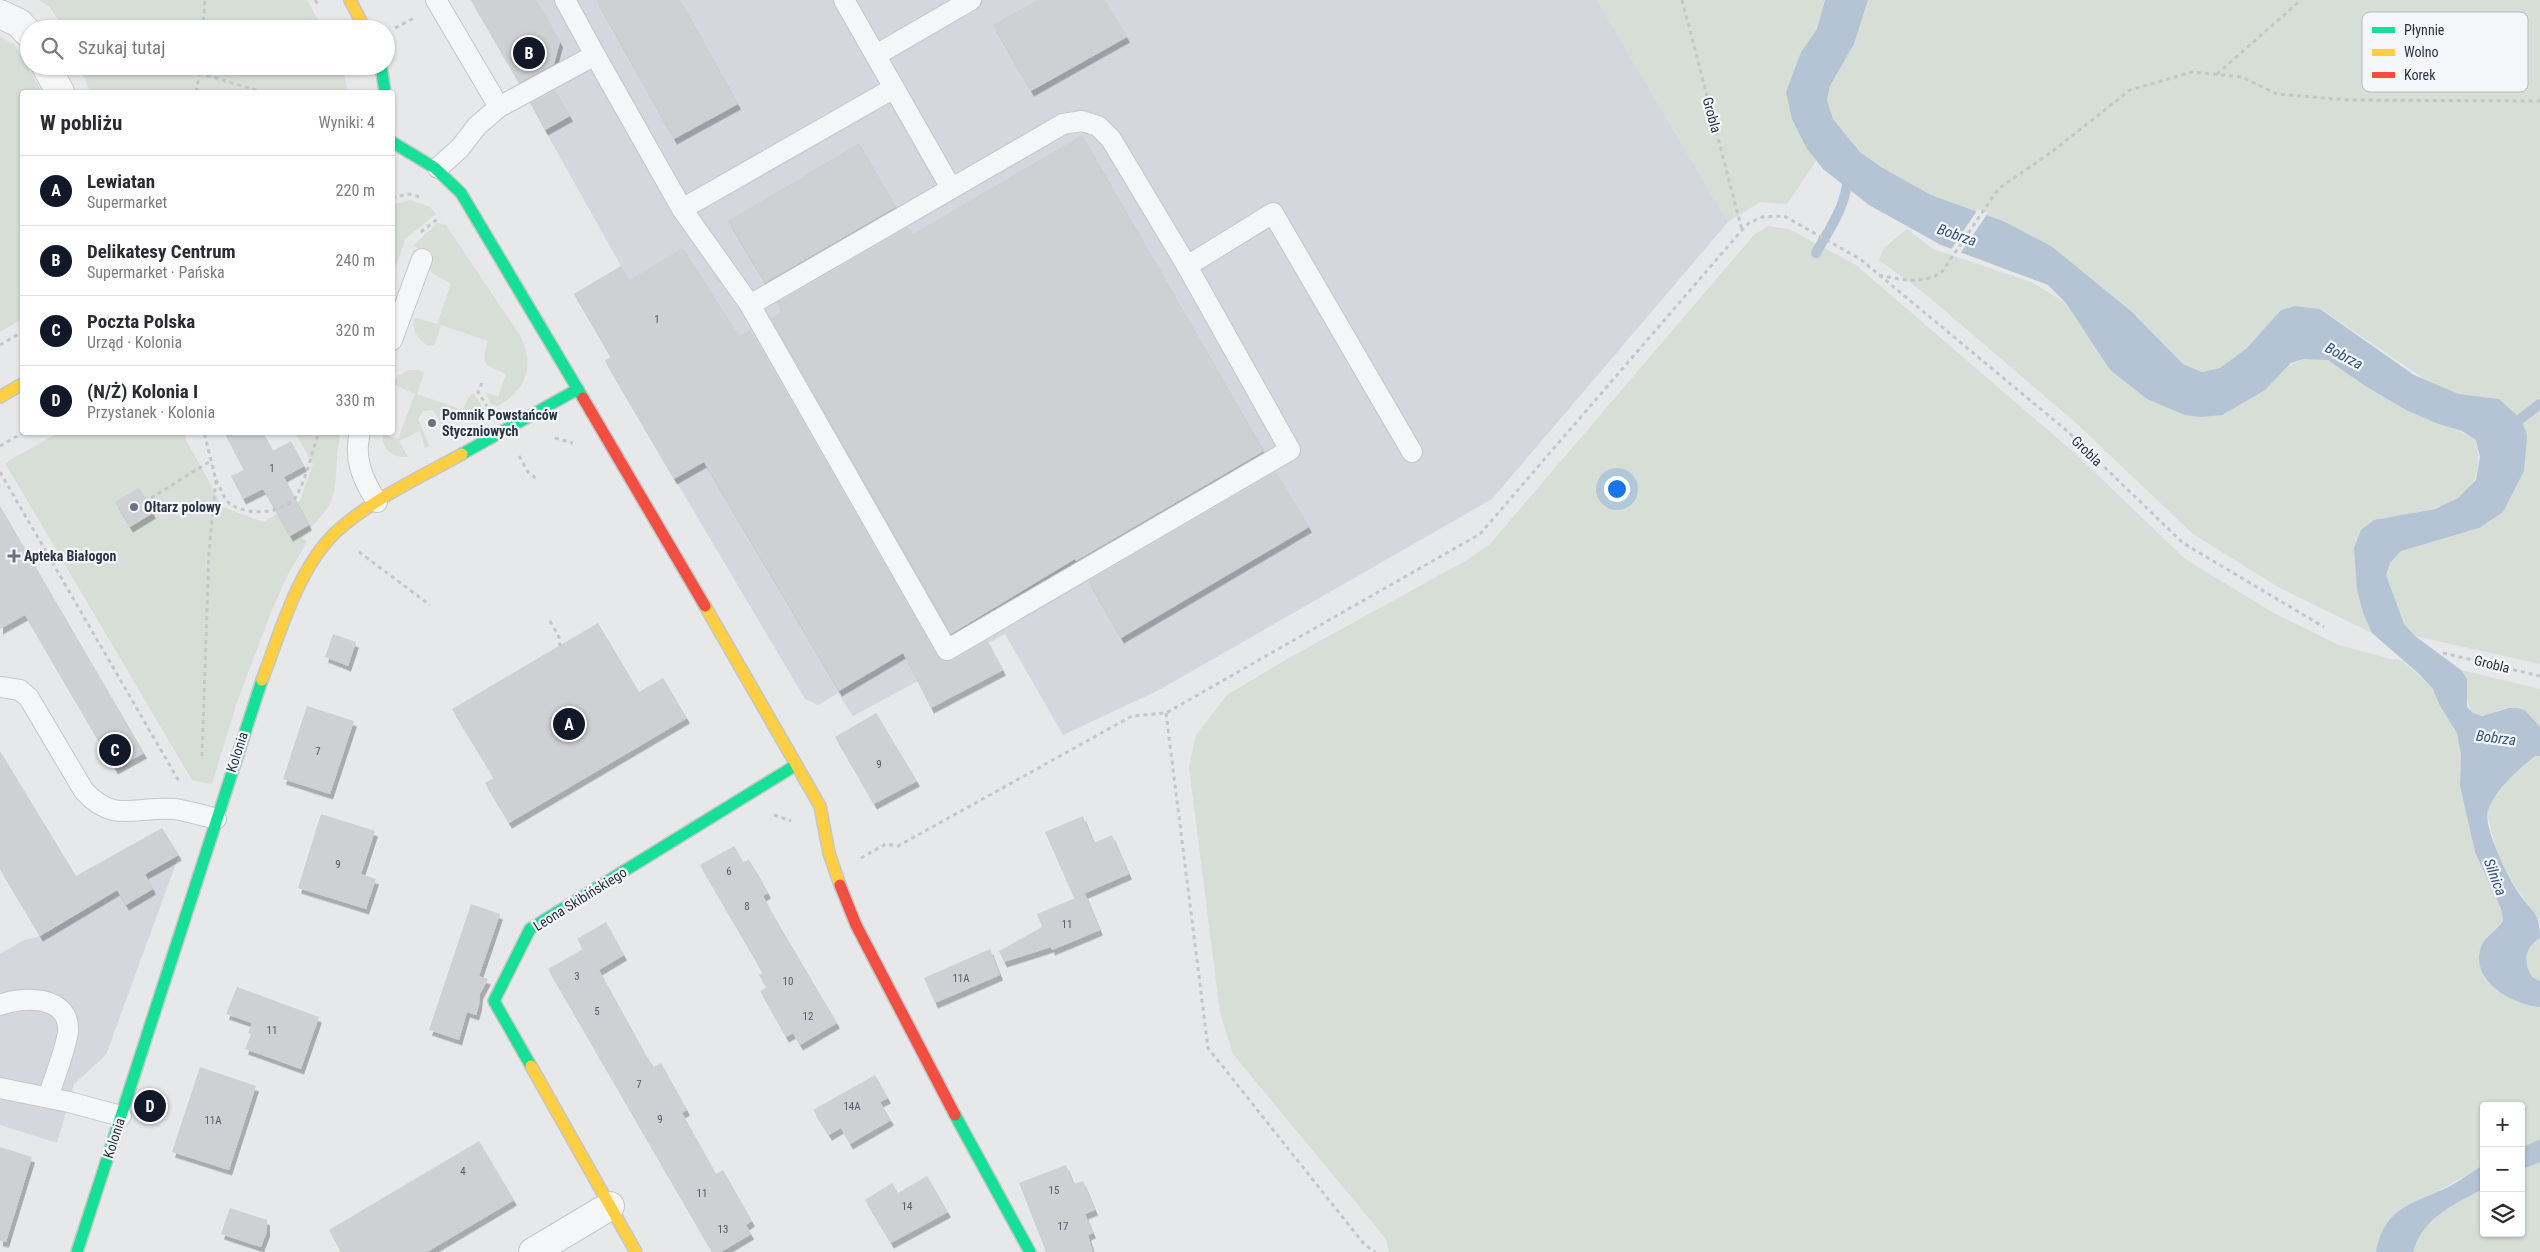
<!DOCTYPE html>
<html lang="pl">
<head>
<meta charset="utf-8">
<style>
  :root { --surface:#fff; --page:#f2f2f3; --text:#2b2b33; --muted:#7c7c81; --line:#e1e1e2; --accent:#111827 }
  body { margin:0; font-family:"Roboto Condensed",sans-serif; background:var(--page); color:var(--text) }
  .controls { position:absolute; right:15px; bottom:15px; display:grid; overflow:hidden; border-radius:5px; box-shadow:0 1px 4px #0004 }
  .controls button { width:45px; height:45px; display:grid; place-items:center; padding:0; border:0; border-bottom:1px solid var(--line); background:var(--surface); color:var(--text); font:25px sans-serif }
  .you { position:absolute; left:1616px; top:488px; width:18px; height:18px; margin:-12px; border:4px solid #fff; border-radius:50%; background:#1a73e8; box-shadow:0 0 0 8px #1a73e833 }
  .badge { display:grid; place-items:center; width:32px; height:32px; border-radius:50%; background:var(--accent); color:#fff; font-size:16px; font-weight:700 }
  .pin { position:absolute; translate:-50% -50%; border:2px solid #fff; box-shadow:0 1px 5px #0006 }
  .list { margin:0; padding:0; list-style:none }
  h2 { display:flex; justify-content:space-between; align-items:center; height:65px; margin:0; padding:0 20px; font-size:21px }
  h2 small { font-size:16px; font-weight:400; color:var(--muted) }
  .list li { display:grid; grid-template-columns:32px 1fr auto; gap:15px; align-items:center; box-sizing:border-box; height:70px; padding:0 20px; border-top:1px solid var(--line) }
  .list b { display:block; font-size:19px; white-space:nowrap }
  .list p { margin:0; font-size:16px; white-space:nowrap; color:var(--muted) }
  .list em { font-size:16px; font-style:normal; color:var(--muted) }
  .icon { flex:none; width:28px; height:28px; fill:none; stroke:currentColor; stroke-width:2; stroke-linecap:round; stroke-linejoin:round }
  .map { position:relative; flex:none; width:2540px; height:1252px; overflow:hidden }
  .search { position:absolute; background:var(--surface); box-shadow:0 1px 4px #0004; left:20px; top:20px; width:375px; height:55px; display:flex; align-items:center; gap:12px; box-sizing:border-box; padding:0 18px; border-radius:28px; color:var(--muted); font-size:19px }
  .panel { position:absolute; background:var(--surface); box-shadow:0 1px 4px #0004; left:20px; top:90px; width:375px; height:345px; border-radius:5px }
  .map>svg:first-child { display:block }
  .built { fill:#d4d7dd }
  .green { fill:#d6ded6 }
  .water { fill:#b4c4d5 }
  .pier { fill:#e6e8ea }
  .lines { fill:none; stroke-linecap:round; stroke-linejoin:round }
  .stream { stroke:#b4c4d5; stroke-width:10 }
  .building { fill:#ced0d3; filter:url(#shadow) }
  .lane-casing { stroke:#c4c6c8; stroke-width:22 }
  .street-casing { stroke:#c4c6c8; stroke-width:30 }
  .fast-casing { stroke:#c4c6c8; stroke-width:14 }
  .slow-casing { stroke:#c4c6c8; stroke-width:14 }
  .jam-casing { stroke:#c4c6c8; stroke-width:14 }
  .path { stroke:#c5c6ca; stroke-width:3; stroke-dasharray:4 4; stroke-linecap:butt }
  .lane { stroke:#f5f6f7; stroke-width:20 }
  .street { stroke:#f5f6f7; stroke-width:28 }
  .fast { stroke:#16e098; stroke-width:11 }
  .slow { stroke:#ffcf43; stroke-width:11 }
  .jam { stroke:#f24e42; stroke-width:11 }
  .poi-dot { fill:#6c737f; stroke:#f4f6f9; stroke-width:2 }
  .labels { text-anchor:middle; stroke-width:4.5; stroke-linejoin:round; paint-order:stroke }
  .number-label { font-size:11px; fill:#545c69 }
  .street-label { font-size:14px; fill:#2b3445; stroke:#f4f6f9 }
  .poi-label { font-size:14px; font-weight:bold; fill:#2b3445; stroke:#f4f6f9; text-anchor:start }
  .water-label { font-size:15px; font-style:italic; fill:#34527a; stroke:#f4f6f9 }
  .key { fill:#f4f6f9; stroke:#b8bcc3; stroke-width:1 }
  .key-label { font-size:14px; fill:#2b3445 }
</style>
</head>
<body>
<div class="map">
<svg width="2540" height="1252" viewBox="0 0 2540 1252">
  <defs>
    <filter id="shadow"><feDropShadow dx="3" dy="5.5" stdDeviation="0" flood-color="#0004"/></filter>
  </defs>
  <rect width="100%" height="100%" fill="#e6e8ea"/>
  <g class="built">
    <path d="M 537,0 L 1597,0 L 1728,222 L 1492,499 L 1159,690 L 1063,735 L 1005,634 L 853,716 L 838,693 L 818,705 L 805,699 L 605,361 L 611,357 L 574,294 L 621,266 L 519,84 L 554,64 L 560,42 Z"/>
    <path d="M 179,855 L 106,1055 L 74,1084 L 57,1143 L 0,1125 L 0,954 L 22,941 L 40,936 Z"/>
  </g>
  <g class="green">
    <path d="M 39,0 L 307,0 L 323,29 L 64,29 L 49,6 Z"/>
    <path d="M 1597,0 L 1825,0 L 1817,29 L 1801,52 L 1807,149 L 1816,161 L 1787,204 L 1760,202 L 1728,222 Z"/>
    <path d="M 1868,0 L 2540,0 L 2540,664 L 2415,636 L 2404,624 L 2391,592 L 2386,575 L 2390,563 L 2401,551 L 2479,528 L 2499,399 L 2459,394 L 2426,380 L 2321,309 L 2295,306 L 2281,310 L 2247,348 L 2220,368 L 2202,372 L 2183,364 L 2132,312 L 2003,221 L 1931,195 L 1881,167 L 1860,152 L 1833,119 L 1827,100 L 1830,86 L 1854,44 Z"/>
    <path d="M 0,37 L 14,44 L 42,92 L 22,92 L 22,319 L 0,332 Z"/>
    <path d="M 80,66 L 342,66 L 348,92 L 90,92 Z"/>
    <path d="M 410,200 L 430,207 L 436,214 L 405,239 L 393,276 L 393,205 Z"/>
    <path d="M 437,223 L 446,225 L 519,334 C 536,363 527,390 498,406 L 491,404 L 485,392 L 498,397 L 506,374 C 484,364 480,366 488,341 L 441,325 L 435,344 L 429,346 C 418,340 412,332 414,319 L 416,318 L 437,324 L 451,284 L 431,272 L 429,262 L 432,253 L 413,246 Z"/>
    <path d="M 1768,226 L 1789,229 L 1856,265 L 2078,456 L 2185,559 L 2272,612 L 2339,645 L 2390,659 L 2402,660 L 2433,689 L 2440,706 L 2457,733 L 2461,755 L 2460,786 L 2475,852 L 2501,909 L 2503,921 L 2487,936 L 2514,1000 L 2540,1007 L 2540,1139 L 2521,1148 L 2521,1106 L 2484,1106 L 2484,1165 L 2433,1194 L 2378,1240 L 2376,1252 L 1389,1252 L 1386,1239 L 1233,1054 L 1220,1013 L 1189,767 L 1196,735 L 1227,695 L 1287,659 L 1467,560 L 1490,544 L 1754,235 Z"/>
    <path d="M 1907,229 L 1933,249 L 2031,282 L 2066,303 L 2110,370 L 2147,399 L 2282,372 C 2294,361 2310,355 2327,360 C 2338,363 2350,375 2359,382 C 2373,392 2390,401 2405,409 C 2428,421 2454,426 2476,440 C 2488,492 2453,506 2408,514 L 2363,613 L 2372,633 L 2280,588 L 2193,534 L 2076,423 L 1923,292 L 1879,260 L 1884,248 Z"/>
    <path d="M 408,370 L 419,370 L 424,373 L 417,394 L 463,410 L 468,398 L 473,393 L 484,409 L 483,414 L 469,422 L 463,412 L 442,421 L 451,433 L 448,435 L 433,410 L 423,411 L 418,419 L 429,446 L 425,448 L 420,431 L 399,441 L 408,457 C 393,458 381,449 383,434 L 398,439 L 415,394 L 393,384 L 396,377 Z"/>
    <path d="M 58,433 L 186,433 L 186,440 L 223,507 L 263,522 L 300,501 L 313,464 L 295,433 L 341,433 C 334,455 339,482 331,501 C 325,515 311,526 302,538 L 307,542 L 287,576 L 270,615 L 237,702 L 212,784 L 192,780 L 5,463 Z"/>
    <path d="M 2461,670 L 2540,689 L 2540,727 L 2525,710 C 2520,709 2515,707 2509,708 C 2498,708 2486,719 2475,714 C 2463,708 2470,684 2461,670 Z"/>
    <path d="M 2535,756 L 2540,756 L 2540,920 C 2516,887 2500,872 2491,830 C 2490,824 2487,817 2488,811 C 2494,789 2518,770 2535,756 Z"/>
    <path d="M 2540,938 L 2540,981 L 2532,977 C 2523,962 2524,948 2540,938 Z"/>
    <path d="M 2540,1162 L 2540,1252 L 2413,1252 C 2423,1217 2454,1205 2484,1188 L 2484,1233 L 2521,1233 L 2521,1170 Z"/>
  </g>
  <g class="water">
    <path d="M 1825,0 L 1868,0 L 1854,44 L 1830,86 L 1827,100 L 1833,119 L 1860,152 L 1881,167 L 1931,195 L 2003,221 L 2051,246 L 2132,312 L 2183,364 L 2202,372 L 2220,368 L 2247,348 L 2281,310 L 2295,306 L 2320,309 L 2414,375 L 2459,394 L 2499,399 L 2521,419 L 2527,435 L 2524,471 L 2503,512 L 2479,528 L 2401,551 L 2390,563 L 2386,575 L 2404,624 L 2415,636 L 2461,670 L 2467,679 L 2467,707 L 2473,713 L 2482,716 L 2509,708 L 2518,708 L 2525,710 L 2540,727 L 2540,756 L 2535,756 C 2518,770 2495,789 2488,811 C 2483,827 2508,878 2518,892 C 2532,913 2540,911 2540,938 C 2524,948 2523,962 2532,977 L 2540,981 L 2540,1007 C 2512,1005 2469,980 2481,947 C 2486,935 2496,931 2503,921 L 2501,909 L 2475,852 L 2460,786 L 2461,755 L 2457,733 L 2440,706 L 2433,689 L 2418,673 L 2372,633 L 2363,613 L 2357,589 L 2354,548 L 2361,530 L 2374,520 L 2435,509 L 2458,498 L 2476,480 L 2480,457 L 2476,440 L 2462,431 L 2436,423 L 2406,410 L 2365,386 L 2328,360 L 2304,359 L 2291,363 L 2265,390 L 2222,415 L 2201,417 L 2185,415 L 2147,399 L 2110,370 L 2066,303 L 2048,285 L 1941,245 L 1869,205 L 1823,169 L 1807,149 L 1792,119 L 1786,92 L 1801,52 L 1817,29 Z"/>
    <path d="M 2540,1139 L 2540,1162 L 2521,1170 L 2521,1148 Z"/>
    <path d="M 2484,1165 L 2484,1188 C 2454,1205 2423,1217 2413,1252 L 2376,1252 C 2385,1205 2415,1204 2450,1186 C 2462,1180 2472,1171 2484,1165 Z"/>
  </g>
  <path class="pier" d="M 1978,209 L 1988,213 L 1960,254 L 1950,251 Z"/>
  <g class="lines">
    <g class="stream">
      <path d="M 1816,253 C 1830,228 1846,206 1848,177"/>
      <path d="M 2511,426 L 2540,404"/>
    </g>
  </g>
  <g class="building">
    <path d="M 471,0 L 537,0 L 560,42 L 554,64 L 519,83 Z"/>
    <path d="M 596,0 L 680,0 L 738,104 L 674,139 Z"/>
    <path d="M 1037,0 L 1105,0 L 1127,37 L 1031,91 L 993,25 Z"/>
    <path d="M 555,90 L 570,116 L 545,130 L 531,103 Z"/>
    <path d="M 1082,135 L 1264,451 L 1076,561 L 1075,559 L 951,634 L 771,318 L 782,311 L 777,303 L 908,227 L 913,234 Z"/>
    <path d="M 859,143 L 896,207 L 765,283 L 728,221 Z"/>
    <path d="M 683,248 L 739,336 L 750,330 L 937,656 L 942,660 L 953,660 L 987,640 L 1003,670 L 931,708 L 903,653 L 839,691 L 704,462 L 674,479 L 605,361 L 611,357 L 574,294 L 621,266 L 629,280 Z"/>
    <path d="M 224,432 L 263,432 L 273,451 L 291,441 L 304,466 L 284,477 L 309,525 L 290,536 L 263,489 L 243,499 L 231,476 L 244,470 Z"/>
    <path d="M 1276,472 L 1309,527 L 1121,638 L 1088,581 Z"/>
    <path d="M 139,488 L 153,513 L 130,527 L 115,502 Z"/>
    <path d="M 0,506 L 144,753 L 115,769 L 25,615 L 0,629 Z"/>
    <path d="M 598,623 L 639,692 L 663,678 L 687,718 L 509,823 L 485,783 L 494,778 L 452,709 Z"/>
    <path d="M 333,634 L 356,642 L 348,666 L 325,657 Z"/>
    <path d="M 307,706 L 354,721 L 330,794 L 283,779 Z"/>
    <path d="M 876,713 L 917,781 L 874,804 L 835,737 Z"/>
    <path d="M 0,751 L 76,876 L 162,828 L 179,855 L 145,874 L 153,889 L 126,905 L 117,890 L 40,936 L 0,869 Z"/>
    <path d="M 321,814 L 375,831 L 361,874 L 376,879 L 366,909 L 298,888 Z"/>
    <path d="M 1083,816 L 1094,843 L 1112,835 L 1129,874 L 1074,898 L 1045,832 Z"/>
    <path d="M 734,846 L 743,862 L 749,860 L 759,876 L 768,893 L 763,896 L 772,913 L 837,1023 L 800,1045 L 793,1033 L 786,1037 L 760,991 L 767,987 L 759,975 L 763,973 L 700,865 Z"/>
    <path d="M 1085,894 L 1100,930 L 1052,950 L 1051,947 L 1004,962 L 999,951 L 1042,927 L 1037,914 Z"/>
    <path d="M 471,904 L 500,914 L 479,976 L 488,979 L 480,994 L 479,1005 L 476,1015 L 467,1012 L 459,1040 L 429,1030 Z"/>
    <path d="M 606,922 L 624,955 L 599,970 L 647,1057 L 654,1067 L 661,1063 L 687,1110 L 682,1113 L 716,1174 L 723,1170 L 752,1221 L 746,1225 L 751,1234 L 721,1252 L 712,1252 L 548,969 L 583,949 L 577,939 Z"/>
    <path d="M 990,949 L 1000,975 L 935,1003 L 924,978 Z"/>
    <path d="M 237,987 L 319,1017 L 301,1069 L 245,1049 L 251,1034 L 248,1033 L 252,1023 L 226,1014 Z"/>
    <path d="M 200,1067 L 256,1086 L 229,1170 L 172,1152 Z"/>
    <path d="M 875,1075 L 888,1098 L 880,1102 L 891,1120 L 850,1144 L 841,1128 L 829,1135 L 813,1110 Z"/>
    <path d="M 479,1141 L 514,1200 L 427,1252 L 341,1252 L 329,1230 Z"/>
    <path d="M 0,1147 L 32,1157 L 6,1242 L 0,1241 Z"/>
    <path d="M 1066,1165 L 1074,1184 L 1083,1181 L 1095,1210 L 1085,1214 L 1093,1233 L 1088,1235 L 1093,1252 L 1046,1252 L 1019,1183 Z"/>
    <path d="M 927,1176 L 948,1212 L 891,1243 L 865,1200 L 892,1183 L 898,1193 Z"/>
    <path d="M 230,1208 L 267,1220 L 267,1231 L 261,1247 L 221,1234 Z"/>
  </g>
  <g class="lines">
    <g class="lane-casing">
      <g id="lane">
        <path d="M 436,0 L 499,107"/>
        <path d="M 565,0 L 595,55"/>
        <path d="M 844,0 L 951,188"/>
        <path d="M 876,55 L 971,0"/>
        <path d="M 1082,121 L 1098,126 L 1111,139 L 1187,266 L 1290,450 L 947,650 L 750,305 L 1063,124 Z"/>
        <path d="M 438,168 L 460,148 L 477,126 L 499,107 L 595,55 L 682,209 L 894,88"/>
        <path d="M 682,209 L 750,305"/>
        <path d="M 1187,266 L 1273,213 L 1412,452"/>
        <path d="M 392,340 L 422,259"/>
        <path d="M 360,432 C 353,459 363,480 377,502"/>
        <path d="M 0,687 L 20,690 L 29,698 L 84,791 C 114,824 136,806 174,809 C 188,811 202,815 216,819"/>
        <path d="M 0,1005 C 22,996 69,995 68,1030 C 68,1043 53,1082 48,1097"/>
        <path d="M 0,1088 L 69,1102 L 121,1116"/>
      </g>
    </g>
    <g class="street-casing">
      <g id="street">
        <path d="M 0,14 L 19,23 L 29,34"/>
        <path d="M 46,66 L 60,92"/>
        <path d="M 533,1252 L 610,1206"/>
      </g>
    </g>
    <g class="fast-casing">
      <g id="fast">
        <path d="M 381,66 L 385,92"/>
        <path d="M 392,142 L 435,168 L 461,193 L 583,398"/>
        <path d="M 462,454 L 578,389"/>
        <path d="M 531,1066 L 494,1001 L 530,929 L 796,765"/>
        <path d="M 955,1115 L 1030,1252"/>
        <path d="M 77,1252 L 262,680"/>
      </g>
    </g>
    <g class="slow-casing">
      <g id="slow">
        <path d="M 350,0 L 365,29"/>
        <path d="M 0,397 L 22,384"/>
        <path d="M 705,606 L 820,806 L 829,853 L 840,885"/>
        <path d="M 262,680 C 281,631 298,568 336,532 C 372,499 421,477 462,454"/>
        <path d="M 531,1066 L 636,1252"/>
      </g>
    </g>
    <g class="jam-casing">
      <g id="jam">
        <path d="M 583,398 L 705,606"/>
        <path d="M 840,885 L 856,925 L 955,1115"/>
      </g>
    </g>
    <g class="path">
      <path d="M 315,0 L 319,6"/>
      <path d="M 1682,0 L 1742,230"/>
      <path d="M 395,28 L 416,17"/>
      <path d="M 203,29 L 205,0"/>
      <path d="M 176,66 L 262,92"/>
      <path d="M 2217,74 L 2301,0"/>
      <path d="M 196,92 L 201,66"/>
      <path d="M 392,198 L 408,194 L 421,197"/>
      <path d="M 421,232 L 440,217"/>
      <path d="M 1879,275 C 1901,280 1923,285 1942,272 L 1998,189 L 2053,151 L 2130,90 L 2192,72 L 2242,77 L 2277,94 L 2349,100 L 2540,101"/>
      <path d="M 0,345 L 22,332"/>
      <path d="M 482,383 L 478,392 L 487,406"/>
      <path d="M 555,438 L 573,443"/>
      <path d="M 0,446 L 24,432"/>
      <path d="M 519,456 L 528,472 L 538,480"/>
      <path d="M 0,472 L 180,783"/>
      <path d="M 216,480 C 220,487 223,496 227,501 C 242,517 286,515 297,495 C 307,476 312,452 319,432"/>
      <path d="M 151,498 L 212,460"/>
      <path d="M 359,552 L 430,605"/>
      <path d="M 550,621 L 559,637 L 560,646"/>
      <path d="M 2443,653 L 2540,676"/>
      <path d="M 1166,713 L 1208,1048 L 1364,1244 L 1375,1252"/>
      <path d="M 202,756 L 209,551 L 216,480 L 204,432"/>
      <path d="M 774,815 L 791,821"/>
      <path d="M 861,858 L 886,844 L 898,846 L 1132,716 L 1166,713 L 1480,534 L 1742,230 L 1749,223 L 1762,217 L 1784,216 L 1860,259 L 2066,430 L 2183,543 L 2324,627"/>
    </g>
    <use href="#lane" class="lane"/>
    <use href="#street" class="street"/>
    <use href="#fast" class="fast"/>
    <use href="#slow" class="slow"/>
    <use href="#jam" class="jam"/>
  </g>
  <g class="poi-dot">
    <circle cx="432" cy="423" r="5"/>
    <circle cx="134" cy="507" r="5"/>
    <path d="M11.5 548.5h5v5h5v5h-5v5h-5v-5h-5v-5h5z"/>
  </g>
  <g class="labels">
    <g class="number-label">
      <text x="657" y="323">1</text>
      <text x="272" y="472">1</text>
      <text x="318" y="755">7</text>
      <text x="879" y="768">9</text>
      <text x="338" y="868">9</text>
      <text x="729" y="875">6</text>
      <text x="747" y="910">8</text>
      <text x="1067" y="928">11</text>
      <text x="577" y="980">3</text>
      <text x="961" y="982">11A</text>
      <text x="788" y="985">10</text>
      <text x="597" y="1015">5</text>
      <text x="808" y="1020">12</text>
      <text x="272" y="1034">11</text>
      <text x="639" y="1088">7</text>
      <text x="852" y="1110">14A</text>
      <text x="660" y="1123">9</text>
      <text x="213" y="1124">11A</text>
      <text x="463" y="1175">4</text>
      <text x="1054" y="1194">15</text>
      <text x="702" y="1197">11</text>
      <text x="907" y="1210">14</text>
      <text x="1063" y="1230">17</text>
      <text x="723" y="1233">13</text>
    </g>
    <g class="street-label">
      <text transform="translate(1712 115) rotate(75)" y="5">Grobla</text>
      <text transform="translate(2087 451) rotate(44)" y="5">Grobla</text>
      <text transform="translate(2492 664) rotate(14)" y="5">Grobla</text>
      <text transform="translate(237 752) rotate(-72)" y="5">Kolonia</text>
      <text transform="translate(580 899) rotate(-32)" y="5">Leona Skibińskiego</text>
      <text transform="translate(114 1138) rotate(-72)" y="5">Kolonia</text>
    </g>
    <g class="poi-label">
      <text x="442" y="420">Pomnik Powstańców<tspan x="442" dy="16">Styczniowych</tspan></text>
      <text x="144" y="512">Ołtarz polowy</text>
      <text x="24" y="561">Apteka Białogon</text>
    </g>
    <g class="water-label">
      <text transform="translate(1957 235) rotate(19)" y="5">Bobrza</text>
      <text transform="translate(2344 356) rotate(28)" y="5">Bobrza</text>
      <text transform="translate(2496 738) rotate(7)" y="5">Bobrza</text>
      <text transform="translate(2495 877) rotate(69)" y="5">Silnica</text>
    </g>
  </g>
  <rect x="2362" y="12" width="166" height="80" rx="8" class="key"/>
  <rect x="2372" y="27" width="23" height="6" fill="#16e098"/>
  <rect x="2372" y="49" width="23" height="7" fill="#ffcf43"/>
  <rect x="2372" y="72" width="23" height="6" fill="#f24e42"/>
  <g class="key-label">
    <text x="2404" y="35">Płynnie</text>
    <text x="2404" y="57">Wolno</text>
    <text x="2404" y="80">Korek</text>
  </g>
</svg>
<div class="controls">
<button>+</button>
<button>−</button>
<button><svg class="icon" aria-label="layers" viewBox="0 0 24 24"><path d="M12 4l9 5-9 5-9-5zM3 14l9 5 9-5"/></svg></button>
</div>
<div class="you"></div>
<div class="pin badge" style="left:569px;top:724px">A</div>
<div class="pin badge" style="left:529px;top:53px">B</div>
<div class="pin badge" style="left:115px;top:750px">C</div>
<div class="pin badge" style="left:150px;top:1106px">D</div>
<div class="search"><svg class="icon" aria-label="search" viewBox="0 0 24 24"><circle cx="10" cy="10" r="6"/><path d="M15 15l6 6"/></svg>Szukaj tutaj</div>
<section class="panel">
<h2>W pobliżu<small>Wyniki: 4</small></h2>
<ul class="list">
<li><span class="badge">A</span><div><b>Lewiatan</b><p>Supermarket</p></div><em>220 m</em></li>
<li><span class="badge">B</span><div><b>Delikatesy Centrum</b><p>Supermarket · Pańska</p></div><em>240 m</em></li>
<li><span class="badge">C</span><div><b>Poczta Polska</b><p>Urząd · Kolonia</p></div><em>320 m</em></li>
<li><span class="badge">D</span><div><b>(N/Ż) Kolonia I</b><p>Przystanek · Kolonia</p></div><em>330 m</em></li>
</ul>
</section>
</div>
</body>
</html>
